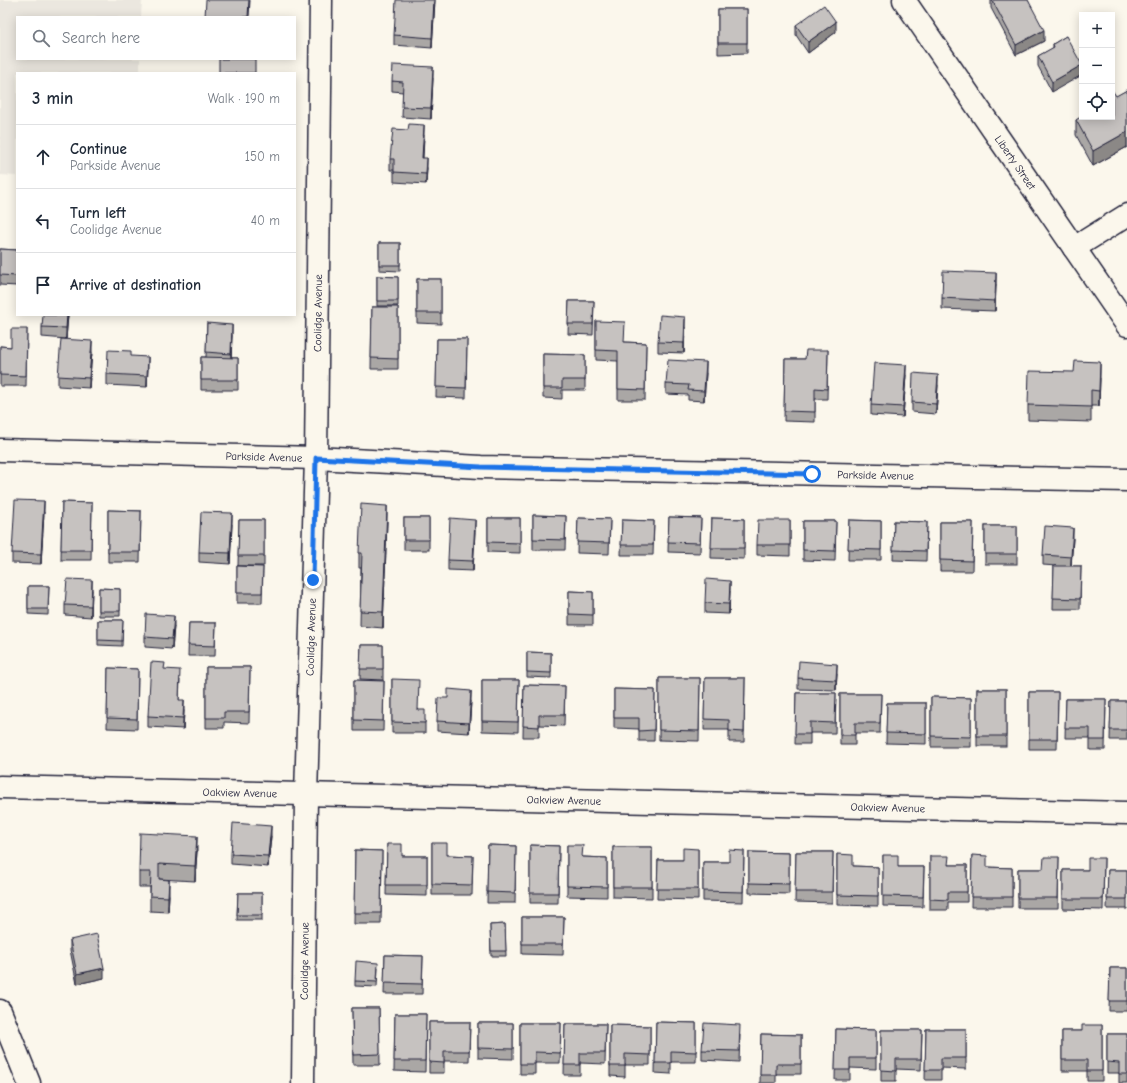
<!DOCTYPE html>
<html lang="en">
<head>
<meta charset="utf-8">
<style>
  :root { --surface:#fff; --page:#f6f6f7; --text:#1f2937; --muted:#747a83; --line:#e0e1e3 }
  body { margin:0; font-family:"Comic Neue",sans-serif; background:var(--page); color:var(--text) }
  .controls { position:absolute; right:12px; top:12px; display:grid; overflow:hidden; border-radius:0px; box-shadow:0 2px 10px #0003 }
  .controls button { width:36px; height:36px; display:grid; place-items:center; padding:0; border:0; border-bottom:1px solid var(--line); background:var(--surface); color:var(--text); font:20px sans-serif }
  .stop { position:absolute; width:12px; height:12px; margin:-9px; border:3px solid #1a73e8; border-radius:50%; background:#fff }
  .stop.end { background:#1a73e8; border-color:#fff; box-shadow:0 1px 4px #0008 }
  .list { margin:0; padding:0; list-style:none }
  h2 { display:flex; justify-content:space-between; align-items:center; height:52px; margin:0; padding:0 16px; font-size:17px }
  h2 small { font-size:13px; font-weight:400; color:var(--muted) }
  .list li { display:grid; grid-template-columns:26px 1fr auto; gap:12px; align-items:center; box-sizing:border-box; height:64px; padding:0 16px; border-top:1px solid var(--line) }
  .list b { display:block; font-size:15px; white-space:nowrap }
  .list p { margin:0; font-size:13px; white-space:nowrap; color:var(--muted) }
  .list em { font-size:13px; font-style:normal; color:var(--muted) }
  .icon { flex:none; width:22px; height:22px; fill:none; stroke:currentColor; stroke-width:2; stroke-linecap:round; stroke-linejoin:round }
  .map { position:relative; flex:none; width:1127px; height:1083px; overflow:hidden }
  .search { position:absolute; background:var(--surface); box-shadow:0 2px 10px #0003; left:16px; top:16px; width:280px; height:44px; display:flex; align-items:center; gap:10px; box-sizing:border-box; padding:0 14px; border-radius:0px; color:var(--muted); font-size:15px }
  .panel { position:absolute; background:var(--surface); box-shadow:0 2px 10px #0003; left:16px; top:72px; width:280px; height:244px; border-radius:0px }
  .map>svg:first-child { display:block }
  .built { fill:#ebe7df }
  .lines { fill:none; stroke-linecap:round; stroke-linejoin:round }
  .minor-casing { stroke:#22223b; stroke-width:25 }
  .tertiary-casing { stroke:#22223b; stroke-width:25 }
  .primary-casing { stroke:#22223b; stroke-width:25 }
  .minor { stroke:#fbf7ec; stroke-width:22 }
  .tertiary { stroke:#fbf7ec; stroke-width:22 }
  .primary { stroke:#fbf7ec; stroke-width:22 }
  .wall { fill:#aaa7a5; stroke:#22223b }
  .shaded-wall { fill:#8b8886; stroke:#22223b }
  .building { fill:#c6c2c0; stroke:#22223b }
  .route { stroke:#1a73e8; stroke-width:5 }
  .labels { text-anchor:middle; stroke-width:3; stroke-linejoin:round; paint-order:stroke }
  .street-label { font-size:11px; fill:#22223b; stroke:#fbf7ec }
</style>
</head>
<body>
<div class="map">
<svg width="1127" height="1083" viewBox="0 0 1127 1083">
  <rect width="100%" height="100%" fill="#fbf7ec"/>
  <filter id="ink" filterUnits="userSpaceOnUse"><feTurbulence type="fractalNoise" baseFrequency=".025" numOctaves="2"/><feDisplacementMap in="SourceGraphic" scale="8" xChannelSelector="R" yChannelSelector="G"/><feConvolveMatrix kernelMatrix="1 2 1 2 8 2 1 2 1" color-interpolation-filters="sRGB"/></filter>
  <g filter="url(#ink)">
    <path class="built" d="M 0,0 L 142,0 L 141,17 L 17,17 L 17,59 L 140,59 L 140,73 L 17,73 L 17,176 L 0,175 Z"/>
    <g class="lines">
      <g class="minor-casing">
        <g id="minor">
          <path d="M 1074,248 L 1127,215"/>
          <path id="s1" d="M 0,450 L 316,458 L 481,467 L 1127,480"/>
          <path id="s2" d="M 0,787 L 1127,813"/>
          <path id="s3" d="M 303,1083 L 306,795 L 316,458 L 321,0"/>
        </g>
      </g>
      <g class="tertiary-casing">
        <g id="tertiary">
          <path id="s4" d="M 904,0 L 1127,325"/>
        </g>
      </g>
      <g class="primary-casing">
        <path id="primary" d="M 0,1011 L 29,1083"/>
      </g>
      <use href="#minor" class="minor"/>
      <use href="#tertiary" class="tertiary"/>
      <use href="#primary" class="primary"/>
    </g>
    <g class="wall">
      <path d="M 435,0 L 432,48 L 394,45 L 394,35 Z"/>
      <path d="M 991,0 L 1028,0 L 1044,41 L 1016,55 L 991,8 Z"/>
      <path d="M 718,9 L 747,9 L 747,53 L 718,54 Z"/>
      <path d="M 796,25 L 836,32 L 808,53 L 796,35 Z"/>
      <path d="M 1066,36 L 1052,92 L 1038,66 L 1038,56 L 1053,48 L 1053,44 Z"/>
      <path d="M 433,78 L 431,119 L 402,117 L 403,92 L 392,91 L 392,81 Z"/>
      <path d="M 1127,90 L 1127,147 L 1093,166 L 1076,135 L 1076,120 L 1082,117 Z"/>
      <path d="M 424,135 L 423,158 L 427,168 L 426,184 L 394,182 L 394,170 L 390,170 L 390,159 Z"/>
      <path d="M 379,243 L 400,243 L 400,271 L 379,270 Z"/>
      <path d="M 0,249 L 17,250 L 17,286 L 0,285 Z"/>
      <path d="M 377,276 L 398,277 L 398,306 L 377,306 Z"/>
      <path d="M 417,279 L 441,279 L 441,324 L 417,323 Z"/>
      <path d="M 996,284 L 995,311 L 942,309 L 942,298 Z"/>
      <path d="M 569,301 L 594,301 L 593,335 L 568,334 Z"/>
      <path d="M 372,307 L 398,307 L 398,369 L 371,369 Z"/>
      <path d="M 68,315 L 66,339 L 42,337 L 42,327 Z"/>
      <path d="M 596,321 L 624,342 L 646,343 L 645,400 L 618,400 L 618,361 L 596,360 Z"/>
      <path d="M 207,323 L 232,335 L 231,358 L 238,358 L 238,390 L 201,390 L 201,357 L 206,357 Z"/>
      <path d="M 685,327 L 684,353 L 658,352 L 658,342 Z"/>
      <path d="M 27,329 L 26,386 L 0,386 L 0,346 L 11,347 Z"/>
      <path d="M 437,339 L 467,339 L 466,398 L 436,397 Z"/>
      <path d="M 828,350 L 827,399 L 815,399 L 815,422 L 784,421 L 785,359 L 805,359 Z"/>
      <path d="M 92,352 L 89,388 L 58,386 L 58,376 Z"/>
      <path d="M 543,354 L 585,355 L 585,390 L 562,390 L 562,399 L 543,398 Z"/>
      <path d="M 131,356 L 148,368 L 147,387 L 107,385 L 107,374 Z"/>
      <path d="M 706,373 L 704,401 L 688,400 L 688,395 L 666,394 L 666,384 Z"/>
      <path d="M 906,375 L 903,417 L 871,415 L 871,405 Z"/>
      <path d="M 1100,378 L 1099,406 L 1091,406 L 1091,422 L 1028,420 L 1028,405 Z"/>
      <path d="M 938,385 L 936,414 L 912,412 L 912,402 Z"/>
      <path d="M 62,502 L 92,503 L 91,560 L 61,560 Z"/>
      <path d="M 108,510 L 141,511 L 140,562 L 108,562 Z"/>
      <path d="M 44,512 L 41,564 L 12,563 L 12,553 Z"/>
      <path d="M 533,515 L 566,516 L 565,550 L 533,550 Z"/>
      <path d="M 669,517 L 701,518 L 700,553 L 668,552 Z"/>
      <rect x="404" y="518" width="25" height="32"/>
      <path d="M 488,518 L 520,518 L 520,553 L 488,552 Z"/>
      <path d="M 578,518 L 610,519 L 609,554 L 577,553 Z"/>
      <path d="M 712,518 L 744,519 L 744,559 L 711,558 Z"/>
      <path d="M 239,520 L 264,520 L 264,566 L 238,566 Z"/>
      <path d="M 622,520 L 654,521 L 653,555 L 621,555 Z"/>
      <path d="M 790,520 L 790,556 L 757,555 L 757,545 Z"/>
      <path d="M 849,520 L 881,521 L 881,560 L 848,560 Z"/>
      <path d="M 387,521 L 383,628 L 360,626 L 361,568 L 359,568 L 359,553 Z"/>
      <path d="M 803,521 L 836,521 L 835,561 L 803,560 Z"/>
      <path d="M 894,521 L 927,522 L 926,561 L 893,560 Z"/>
      <path d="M 940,522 L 973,522 L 972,571 L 940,571 Z"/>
      <path d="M 232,524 L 230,564 L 199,562 L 199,552 Z"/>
      <rect x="985" y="526" width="32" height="38"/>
      <path d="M 475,530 L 473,571 L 448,570 L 448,560 Z"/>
      <path d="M 1073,538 L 1071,566 L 1081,566 L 1080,609 L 1053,609 L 1054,566 L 1056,566 L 1043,565 L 1043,555 Z"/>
      <path d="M 237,566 L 263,567 L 262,603 L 237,603 Z"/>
      <path d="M 28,586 L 49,586 L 48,615 L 28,614 Z"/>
      <path d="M 99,588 L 120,589 L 120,616 L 99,616 Z"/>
      <path d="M 92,590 L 91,617 L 65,615 L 65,605 Z"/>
      <path d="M 569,591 L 593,592 L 593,625 L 569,625 Z"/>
      <path d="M 730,591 L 729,614 L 705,613 L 705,603 Z"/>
      <path d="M 98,620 L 123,620 L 122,646 L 98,645 Z"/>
      <path d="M 189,623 L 216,623 L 215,656 L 188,656 Z"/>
      <path d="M 174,626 L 172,649 L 145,647 L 145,637 Z"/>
      <path d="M 361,645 L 383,645 L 383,680 L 360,679 Z"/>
      <path d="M 527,652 L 551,653 L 551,678 L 527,677 Z"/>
      <path d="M 206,667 L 250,667 L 249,723 L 224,722 L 224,728 L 206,728 Z"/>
      <path d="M 108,668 L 138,669 L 137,729 L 107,728 Z"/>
      <path d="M 165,669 L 180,680 L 179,700 L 184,711 L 183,729 L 148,727 L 148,716 Z"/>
      <path d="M 837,674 L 836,690 L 798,689 L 798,678 Z"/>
      <path d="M 659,678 L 700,678 L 699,741 L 659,740 Z"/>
      <path d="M 705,678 L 745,678 L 744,742 L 729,742 L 729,730 L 704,730 Z"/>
      <path d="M 392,679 L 419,710 L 425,720 L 425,733 L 392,733 Z"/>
      <path d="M 354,680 L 384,681 L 383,731 L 354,731 Z"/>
      <path d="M 482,680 L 519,680 L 518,732 L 482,731 Z"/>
      <path d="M 524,685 L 565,686 L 564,726 L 539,725 L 539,737 L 523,737 Z"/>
      <path d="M 614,689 L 655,690 L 654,741 L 639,741 L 639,729 L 614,728 Z"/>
      <rect x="977" y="689" width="29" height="57"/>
      <path d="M 1029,692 L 1058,692 L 1057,749 L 1029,749 Z"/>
      <path d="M 796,693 L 836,693 L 835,733 L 810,733 L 810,744 L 795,744 Z"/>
      <path d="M 840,694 L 881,694 L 880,733 L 855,733 L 855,745 L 840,745 Z"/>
      <path d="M 931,697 L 971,698 L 971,747 L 931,747 Z"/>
      <path d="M 1066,699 L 1106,699 L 1105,750 L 1090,750 L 1090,738 L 1065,738 Z"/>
      <path d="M 471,701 L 469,733 L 437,731 L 437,721 Z"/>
      <path d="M 1111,701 L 1127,701 L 1127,740 L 1110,740 Z"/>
      <path d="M 887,703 L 926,703 L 926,744 L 886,743 Z"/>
      <path d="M 271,836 L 268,867 L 231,864 L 231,854 Z"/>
      <path d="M 432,843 L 447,855 L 473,856 L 472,895 L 432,895 Z"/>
      <path d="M 387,844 L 402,856 L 427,856 L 427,896 L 386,895 Z"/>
      <path d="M 488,845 L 516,846 L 515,903 L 487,903 Z"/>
      <path d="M 530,845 L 559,846 L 558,903 L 530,903 Z"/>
      <path d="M 567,845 L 583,857 L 607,858 L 607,897 L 567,896 Z"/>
      <path d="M 613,847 L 652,847 L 652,898 L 613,897 Z"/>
      <path d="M 698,849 L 698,900 L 657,899 L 658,860 L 683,860 Z"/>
      <path d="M 355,850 L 382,851 L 381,924 L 354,924 Z"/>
      <path d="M 197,851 L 195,881 L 159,879 L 169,895 L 168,912 L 150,911 L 150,887 L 139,887 L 139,872 Z"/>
      <path d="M 744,851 L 743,902 L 703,901 L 703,862 L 729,862 Z"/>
      <path d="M 749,852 L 789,853 L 789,894 L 749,893 Z"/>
      <path d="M 796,852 L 833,852 L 832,903 L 795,902 Z"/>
      <path d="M 837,854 L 853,866 L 878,867 L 878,906 L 837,905 Z"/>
      <path d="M 883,855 L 898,867 L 924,867 L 923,907 L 883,906 Z"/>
      <path d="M 972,855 L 987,867 L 1012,868 L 1012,907 L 971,907 Z"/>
      <path d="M 930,856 L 949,865 L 967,865 L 967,902 L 948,902 L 948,910 L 930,910 Z"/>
      <path d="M 1059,857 L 1058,908 L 1018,908 L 1018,869 L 1043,869 Z"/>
      <path d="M 1104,858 L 1103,910 L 1063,909 L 1063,870 L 1088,870 Z"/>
      <path d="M 1108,870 L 1127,870 L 1127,909 L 1107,909 Z"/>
      <path d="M 238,893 L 262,893 L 262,920 L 237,920 Z"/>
      <path d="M 522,917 L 564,917 L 563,955 L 522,954 Z"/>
      <path d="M 505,924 L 506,956 L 491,956 L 490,925 Z"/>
      <path d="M 70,940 L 104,978 L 77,984 L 70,950 Z"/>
      <path d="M 385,955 L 423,956 L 422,994 L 384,994 Z"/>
      <path d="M 378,968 L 377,987 L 355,986 L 355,981 Z"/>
      <path d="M 1110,968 L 1127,968 L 1127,1011 L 1109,1011 Z"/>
      <path d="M 352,1008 L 379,1008 L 380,1065 L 353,1065 Z"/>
      <path d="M 395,1014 L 426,1014 L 425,1072 L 394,1071 Z"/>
      <path d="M 429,1022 L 470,1022 L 469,1061 L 444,1061 L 444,1073 L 429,1073 Z"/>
      <path d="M 656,1022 L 696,1023 L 696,1062 L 671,1062 L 671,1074 L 655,1073 Z"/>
      <path d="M 478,1023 L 513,1023 L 513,1059 L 478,1058 Z"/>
      <path d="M 520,1023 L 561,1023 L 560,1063 L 535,1063 L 535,1074 L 520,1074 Z"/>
      <path d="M 565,1024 L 606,1024 L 605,1064 L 580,1063 L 580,1075 L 564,1075 Z"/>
      <path d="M 610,1025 L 650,1026 L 650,1065 L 625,1065 L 625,1077 L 610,1076 Z"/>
      <path d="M 1102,1025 L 1102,1081 L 1087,1081 L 1087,1071 L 1062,1071 L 1062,1031 L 1082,1031 Z"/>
      <path d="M 836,1029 L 876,1030 L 876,1069 L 850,1068 L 850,1080 L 835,1080 Z"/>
      <path d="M 926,1029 L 966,1029 L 966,1069 L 941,1068 L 941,1080 L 925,1080 Z"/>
      <path d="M 881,1030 L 922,1030 L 921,1070 L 896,1069 L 896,1081 L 881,1081 Z"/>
      <path d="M 761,1034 L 801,1035 L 801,1074 L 776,1074 L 776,1083 L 760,1083 Z"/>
      <path d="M 1107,1034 L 1127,1034 L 1127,1083 L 1119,1083 L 1119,1073 L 1107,1073 Z"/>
      <path d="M 740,1035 L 739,1062 L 702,1060 L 702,1050 Z"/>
    </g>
    <g class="shaded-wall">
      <path d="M 249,0 L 250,0 L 249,17 L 248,17 Z"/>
      <path d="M 434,0 L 435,0 L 432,48 L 432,38 Z"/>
      <path d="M 836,22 L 836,32 L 808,53 L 808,42 Z"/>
      <path d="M 1044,30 L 1044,41 L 1016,55 L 1016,45 Z"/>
      <path d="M 1082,65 L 1082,75 L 1052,92 L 1052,82 Z"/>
      <path d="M 433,67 L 433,78 L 431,119 L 431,108 Z"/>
      <path d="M 424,125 L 424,135 L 422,168 L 422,158 Z"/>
      <path d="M 1127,132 L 1127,147 L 1093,166 L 1093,151 Z"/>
      <path d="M 427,158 L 427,168 L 426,184 L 426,174 Z"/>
      <path d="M 996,273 L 996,284 L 995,311 L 995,301 Z"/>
      <path d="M 67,315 L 68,315 L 66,339 L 66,328 Z"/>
      <path d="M 685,317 L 685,327 L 684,353 L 684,343 Z"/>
      <path d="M 232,325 L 232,335 L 231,364 L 231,354 Z"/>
      <path d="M 92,341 L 92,352 L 89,388 L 89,378 Z"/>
      <path d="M 148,357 L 148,368 L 147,387 L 147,376 Z"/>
      <path d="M 706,362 L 706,373 L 704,401 L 704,391 Z"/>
      <path d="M 1100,362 L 1100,378 L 1099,406 L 1099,391 Z"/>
      <path d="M 906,365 L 906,375 L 903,417 L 903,407 Z"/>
      <path d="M 938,375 L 938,385 L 936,414 L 936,404 Z"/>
      <path d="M 44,501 L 44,512 L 41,564 L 41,554 Z"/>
      <path d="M 387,506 L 387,521 L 383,628 L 383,612 Z"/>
      <path d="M 232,513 L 232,524 L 230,564 L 230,553 Z"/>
      <path d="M 475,520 L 475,530 L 473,571 L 473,561 Z"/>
      <path d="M 1073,528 L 1073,538 L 1071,567 L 1071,557 Z"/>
      <path d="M 92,580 L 92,590 L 91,617 L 91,606 Z"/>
      <path d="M 730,581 L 730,591 L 729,614 L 729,604 Z"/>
      <path d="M 174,616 L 174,626 L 172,649 L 172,639 Z"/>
      <path d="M 837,664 L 837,674 L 836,690 L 836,680 Z"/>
      <path d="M 471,691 L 471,701 L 469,733 L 469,723 Z"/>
      <path d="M 184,700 L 184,711 L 183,729 L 183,718 Z"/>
      <path d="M 271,826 L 271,836 L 268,867 L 268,856 Z"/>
      <path d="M 197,836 L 197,851 L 195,881 L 195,866 Z"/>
      <path d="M 169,880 L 169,895 L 168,912 L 168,897 Z"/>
      <path d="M 104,968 L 104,978 L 77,984 L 77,974 Z"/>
    </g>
    <g class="building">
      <path d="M 206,0 L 249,0 L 248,17 L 205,17 Z"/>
      <path d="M 396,0 L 434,0 L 432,38 L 394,35 Z"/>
      <path d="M 992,0 L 1028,0 L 1044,30 L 1016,45 Z"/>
      <path d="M 824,5 L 836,22 L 808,42 L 796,25 Z"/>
      <rect x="718" y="9" width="29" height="34"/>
      <path d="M 1066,36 L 1082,65 L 1052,82 L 1038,56 L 1054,47 L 1053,44 Z"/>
      <rect x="219" y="59" width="36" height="14"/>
      <path d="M 393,65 L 433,67 L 431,108 L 402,107 L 403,82 L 392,81 Z"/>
      <path d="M 1112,90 L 1116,96 L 1127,90 L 1127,132 L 1093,151 L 1076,120 L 1082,116 L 1082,117 L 1112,117 Z"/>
      <path d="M 409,124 L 424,125 L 422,158 L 427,158 L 426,174 L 394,172 L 394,159 L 390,159 L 393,129 L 408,130 Z"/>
      <rect x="379" y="243" width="21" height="22"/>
      <path d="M 0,249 L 17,250 L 17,276 L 0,275 Z"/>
      <path d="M 943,271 L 996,273 L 995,301 L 942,298 Z"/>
      <path d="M 377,276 L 398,277 L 398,301 L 377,301 Z"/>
      <rect x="417" y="279" width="24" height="34"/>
      <path d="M 569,301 L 594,301 L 593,324 L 568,324 Z"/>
      <path d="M 372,307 L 398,307 L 398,359 L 371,358 Z"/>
      <path d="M 43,315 L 67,315 L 66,328 L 42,327 Z"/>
      <path d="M 660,315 L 685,317 L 684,343 L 658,342 Z"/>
      <path d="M 596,321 L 625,322 L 624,342 L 646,343 L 645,390 L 618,389 L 618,351 L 596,350 Z"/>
      <path d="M 207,323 L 232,325 L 231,354 L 206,352 Z"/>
      <path d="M 11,329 L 27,329 L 26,376 L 0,375 L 0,346 L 11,347 Z"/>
      <path d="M 61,339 L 92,341 L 89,378 L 58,376 Z"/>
      <path d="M 437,339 L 467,339 L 466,388 L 436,387 Z"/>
      <path d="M 108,350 L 131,351 L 131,356 L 148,357 L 147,376 L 107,374 Z"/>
      <path d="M 806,350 L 828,350 L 827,389 L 815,388 L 815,412 L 784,411 L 785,359 L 805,359 Z"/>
      <path d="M 543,354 L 585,355 L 585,380 L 562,380 L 562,388 L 543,388 Z"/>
      <path d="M 201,357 L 238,358 L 238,380 L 201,380 Z"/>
      <path d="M 668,360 L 706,362 L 704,391 L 688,390 L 689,385 L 666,384 Z"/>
      <path d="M 1075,361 L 1100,362 L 1099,391 L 1091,390 L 1091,407 L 1028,405 L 1029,371 L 1074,372 Z"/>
      <path d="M 874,363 L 906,365 L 903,407 L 871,405 Z"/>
      <path d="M 913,373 L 938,375 L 936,404 L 912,402 Z"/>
      <path d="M 15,500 L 44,501 L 41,554 L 12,553 Z"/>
      <path d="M 62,502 L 92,503 L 91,550 L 61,550 Z"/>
      <path d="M 361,504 L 387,506 L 383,612 L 360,611 L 362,553 L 359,553 Z"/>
      <path d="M 108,510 L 141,511 L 140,552 L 108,552 Z"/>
      <path d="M 201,512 L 232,513 L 230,553 L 199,552 Z"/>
      <path d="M 533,515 L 566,516 L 565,540 L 533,539 Z"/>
      <path d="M 669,517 L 701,518 L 700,543 L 668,542 Z"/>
      <rect x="404" y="518" width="25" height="22"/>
      <path d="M 450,518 L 475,520 L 473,561 L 448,560 Z"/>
      <path d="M 488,518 L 520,518 L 520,543 L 488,542 Z"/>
      <path d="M 578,518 L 610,519 L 609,543 L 577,542 Z"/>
      <path d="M 712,518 L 744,519 L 744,548 L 711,548 Z"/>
      <path d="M 239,520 L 264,520 L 264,556 L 238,556 Z"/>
      <path d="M 622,520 L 654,521 L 653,545 L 621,545 Z"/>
      <path d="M 758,520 L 790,520 L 790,545 L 757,545 Z"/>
      <path d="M 849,520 L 881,521 L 881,550 L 848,549 Z"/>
      <path d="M 803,521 L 836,521 L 835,551 L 803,550 Z"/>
      <path d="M 894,521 L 927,522 L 926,551 L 893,550 Z"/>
      <path d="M 940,522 L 973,522 L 972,561 L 940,560 Z"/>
      <rect x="985" y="526" width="32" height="28"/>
      <path d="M 1045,526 L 1073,528 L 1071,557 L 1043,555 Z"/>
      <path d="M 237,566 L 263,567 L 262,593 L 237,593 Z"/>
      <path d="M 1054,566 L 1081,566 L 1080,599 L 1053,598 Z"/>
      <path d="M 67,579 L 92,580 L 91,606 L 65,605 Z"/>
      <path d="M 706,579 L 730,581 L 729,604 L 705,603 Z"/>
      <path d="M 28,586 L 49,586 L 48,609 L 28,609 Z"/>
      <path d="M 99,588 L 120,589 L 120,611 L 99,611 Z"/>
      <path d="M 569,591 L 593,592 L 593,615 L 569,614 Z"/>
      <path d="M 146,614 L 174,616 L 172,639 L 145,637 Z"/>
      <path d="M 98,620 L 123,620 L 122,641 L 98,640 Z"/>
      <path d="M 189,623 L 216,623 L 215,646 L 188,645 Z"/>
      <path d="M 361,645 L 383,645 L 383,669 L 360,669 Z"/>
      <path d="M 527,652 L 551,653 L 551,673 L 527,672 Z"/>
      <path d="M 799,661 L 837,664 L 836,680 L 798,678 Z"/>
      <path d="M 151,662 L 165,663 L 164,669 L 180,670 L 179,700 L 184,700 L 183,718 L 148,716 Z"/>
      <path d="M 206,667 L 250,667 L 249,712 L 224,712 L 224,718 L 206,718 Z"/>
      <path d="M 108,668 L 138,669 L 137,719 L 107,718 Z"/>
      <path d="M 659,678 L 700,678 L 699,731 L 659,730 Z"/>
      <path d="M 705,678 L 745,678 L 744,732 L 729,731 L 729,720 L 704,719 Z"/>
      <path d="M 392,679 L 419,680 L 418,710 L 425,710 L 425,723 L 392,722 Z"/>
      <path d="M 354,680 L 384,681 L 383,721 L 354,720 Z"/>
      <path d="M 482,680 L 519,680 L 518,722 L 482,721 Z"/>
      <path d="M 524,685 L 565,686 L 564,715 L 539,715 L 539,727 L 523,726 Z"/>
      <path d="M 448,689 L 471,691 L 469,723 L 437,721 L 438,698 L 448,698 Z"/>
      <path d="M 614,689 L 655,690 L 654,730 L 639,731 L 639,718 L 614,718 Z"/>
      <rect x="977" y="689" width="29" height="47"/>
      <path d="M 1029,692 L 1058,692 L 1057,739 L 1029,739 Z"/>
      <path d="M 796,693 L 836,693 L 835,723 L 810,722 L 810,734 L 795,734 Z"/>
      <path d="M 840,694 L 881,694 L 880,723 L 855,723 L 855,735 L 840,735 Z"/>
      <path d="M 931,697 L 971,698 L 971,737 L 931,736 Z"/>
      <path d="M 1066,699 L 1106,699 L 1105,740 L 1090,740 L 1090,728 L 1065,728 Z"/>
      <path d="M 1111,701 L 1127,701 L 1127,730 L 1110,730 Z"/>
      <path d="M 887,703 L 926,703 L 926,734 L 886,733 Z"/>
      <path d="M 233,823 L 271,826 L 268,856 L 231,854 Z"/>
      <path d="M 140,833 L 197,836 L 195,866 L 159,864 L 159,879 L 169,880 L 168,897 L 150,896 L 151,872 L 139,872 Z"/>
      <path d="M 432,843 L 447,843 L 447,855 L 473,856 L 472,885 L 432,884 Z"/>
      <path d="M 387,844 L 402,844 L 402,856 L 427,856 L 427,885 L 386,885 Z"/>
      <path d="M 488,845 L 516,846 L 515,893 L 487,892 Z"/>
      <path d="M 530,845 L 559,846 L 558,893 L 530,893 Z"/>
      <path d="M 567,845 L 583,845 L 582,857 L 607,858 L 607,887 L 567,886 Z"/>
      <rect x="613" y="847" width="39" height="40"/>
      <path d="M 683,848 L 698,849 L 698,889 L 657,889 L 658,860 L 683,860 Z"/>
      <path d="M 355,850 L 382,851 L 381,913 L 354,913 Z"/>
      <path d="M 729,850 L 744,851 L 743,892 L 703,891 L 703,862 L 729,862 Z"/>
      <path d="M 749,852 L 789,853 L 789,884 L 749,883 Z"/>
      <path d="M 796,852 L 833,852 L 832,892 L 795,892 Z"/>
      <path d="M 837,854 L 853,855 L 853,866 L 878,867 L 878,896 L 837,895 Z"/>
      <path d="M 883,855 L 898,855 L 898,867 L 924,867 L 923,897 L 883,896 Z"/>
      <path d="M 972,855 L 987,856 L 987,867 L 1012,868 L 1012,897 L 971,897 Z"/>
      <path d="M 930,856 L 949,856 L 948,865 L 967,865 L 967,892 L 948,892 L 948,900 L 930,899 Z"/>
      <path d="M 1044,857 L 1059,857 L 1058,898 L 1018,898 L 1018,869 L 1043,869 Z"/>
      <path d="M 1088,858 L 1104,858 L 1103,899 L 1063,899 L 1063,870 L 1088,870 Z"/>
      <path d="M 1108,870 L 1127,870 L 1127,899 L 1107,899 Z"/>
      <path d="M 238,893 L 262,893 L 262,915 L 237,915 Z"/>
      <path d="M 522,917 L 564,917 L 563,944 L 522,944 Z"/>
      <path d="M 505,924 L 506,951 L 491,951 L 490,925 Z"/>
      <path d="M 97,934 L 104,968 L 77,974 L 70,940 Z"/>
      <path d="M 385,955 L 423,956 L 422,984 L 384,983 Z"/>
      <path d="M 356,961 L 378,963 L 377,982 L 355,981 Z"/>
      <path d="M 1110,968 L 1127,968 L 1127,1001 L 1109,1001 Z"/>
      <path d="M 352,1008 L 379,1008 L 380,1054 L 353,1055 Z"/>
      <path d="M 395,1014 L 426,1014 L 425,1061 L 394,1061 Z"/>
      <path d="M 429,1022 L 470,1022 L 469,1051 L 444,1051 L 444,1063 L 429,1062 Z"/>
      <path d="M 656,1022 L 696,1023 L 696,1052 L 671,1051 L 671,1063 L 655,1063 Z"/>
      <path d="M 478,1023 L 513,1023 L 513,1049 L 478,1048 Z"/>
      <path d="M 520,1023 L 561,1023 L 560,1053 L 535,1052 L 535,1064 L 520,1064 Z"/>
      <path d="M 704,1023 L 740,1025 L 739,1051 L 702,1050 Z"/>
      <path d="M 565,1024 L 606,1024 L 605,1053 L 580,1053 L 580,1065 L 564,1065 Z"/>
      <path d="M 610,1025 L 650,1026 L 650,1055 L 625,1054 L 625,1066 L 610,1066 Z"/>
      <path d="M 1082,1025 L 1102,1025 L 1102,1071 L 1087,1071 L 1087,1060 L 1062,1060 L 1062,1031 L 1082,1031 Z"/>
      <path d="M 836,1029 L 876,1030 L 876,1058 L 850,1058 L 850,1070 L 835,1070 Z"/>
      <path d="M 926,1029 L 966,1029 L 966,1058 L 941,1058 L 941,1070 L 925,1070 Z"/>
      <path d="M 881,1030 L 922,1030 L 921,1059 L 896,1059 L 896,1071 L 881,1070 Z"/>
      <path d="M 761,1034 L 801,1035 L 801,1064 L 776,1064 L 776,1075 L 760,1075 Z"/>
      <path d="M 1107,1034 L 1127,1034 L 1127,1074 L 1119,1074 L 1119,1063 L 1107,1062 Z"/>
    </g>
  </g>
  <g class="lines" filter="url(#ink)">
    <path class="route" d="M 313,580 L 316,458 L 481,467 L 812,474"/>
  </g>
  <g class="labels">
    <g class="street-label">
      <text dy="4" stroke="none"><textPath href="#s4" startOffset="197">Liberty Street</textPath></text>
      <text dy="4" stroke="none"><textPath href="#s3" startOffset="770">Coolidge Avenue</textPath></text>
      <text dy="4" stroke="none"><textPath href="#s1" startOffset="264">Parkside Avenue</textPath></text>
      <text dy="4" stroke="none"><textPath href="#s1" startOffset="876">Parkside Avenue</textPath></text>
      <text dy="4" stroke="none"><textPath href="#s3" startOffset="446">Coolidge Avenue</textPath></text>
      <text dy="4" stroke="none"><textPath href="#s2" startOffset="240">Oakview Avenue</textPath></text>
      <text dy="4" stroke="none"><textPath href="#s2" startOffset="564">Oakview Avenue</textPath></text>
      <text dy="4" stroke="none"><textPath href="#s2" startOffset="888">Oakview Avenue</textPath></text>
      <text dy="4" stroke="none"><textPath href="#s3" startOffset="122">Coolidge Avenue</textPath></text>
    </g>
  </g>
</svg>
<div class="controls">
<button>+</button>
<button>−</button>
<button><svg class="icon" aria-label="locate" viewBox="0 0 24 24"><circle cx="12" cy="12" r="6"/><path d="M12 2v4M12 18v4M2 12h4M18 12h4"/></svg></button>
</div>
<div class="stop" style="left:812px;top:474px"></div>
<div class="stop end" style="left:313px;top:580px"></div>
<div class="search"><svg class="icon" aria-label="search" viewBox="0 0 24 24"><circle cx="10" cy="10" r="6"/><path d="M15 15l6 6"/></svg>Search here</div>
<section class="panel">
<h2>3 min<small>Walk · 190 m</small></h2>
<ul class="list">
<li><svg class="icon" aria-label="ahead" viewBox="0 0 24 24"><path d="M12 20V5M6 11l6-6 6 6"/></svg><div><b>Continue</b><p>Parkside Avenue</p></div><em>150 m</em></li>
<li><svg class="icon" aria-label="left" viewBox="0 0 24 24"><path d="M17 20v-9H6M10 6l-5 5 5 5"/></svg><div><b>Turn left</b><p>Coolidge Avenue</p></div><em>40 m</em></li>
<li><svg class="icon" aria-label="arrive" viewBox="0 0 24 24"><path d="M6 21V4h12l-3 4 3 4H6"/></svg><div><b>Arrive at destination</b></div></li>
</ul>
</section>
</div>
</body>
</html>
